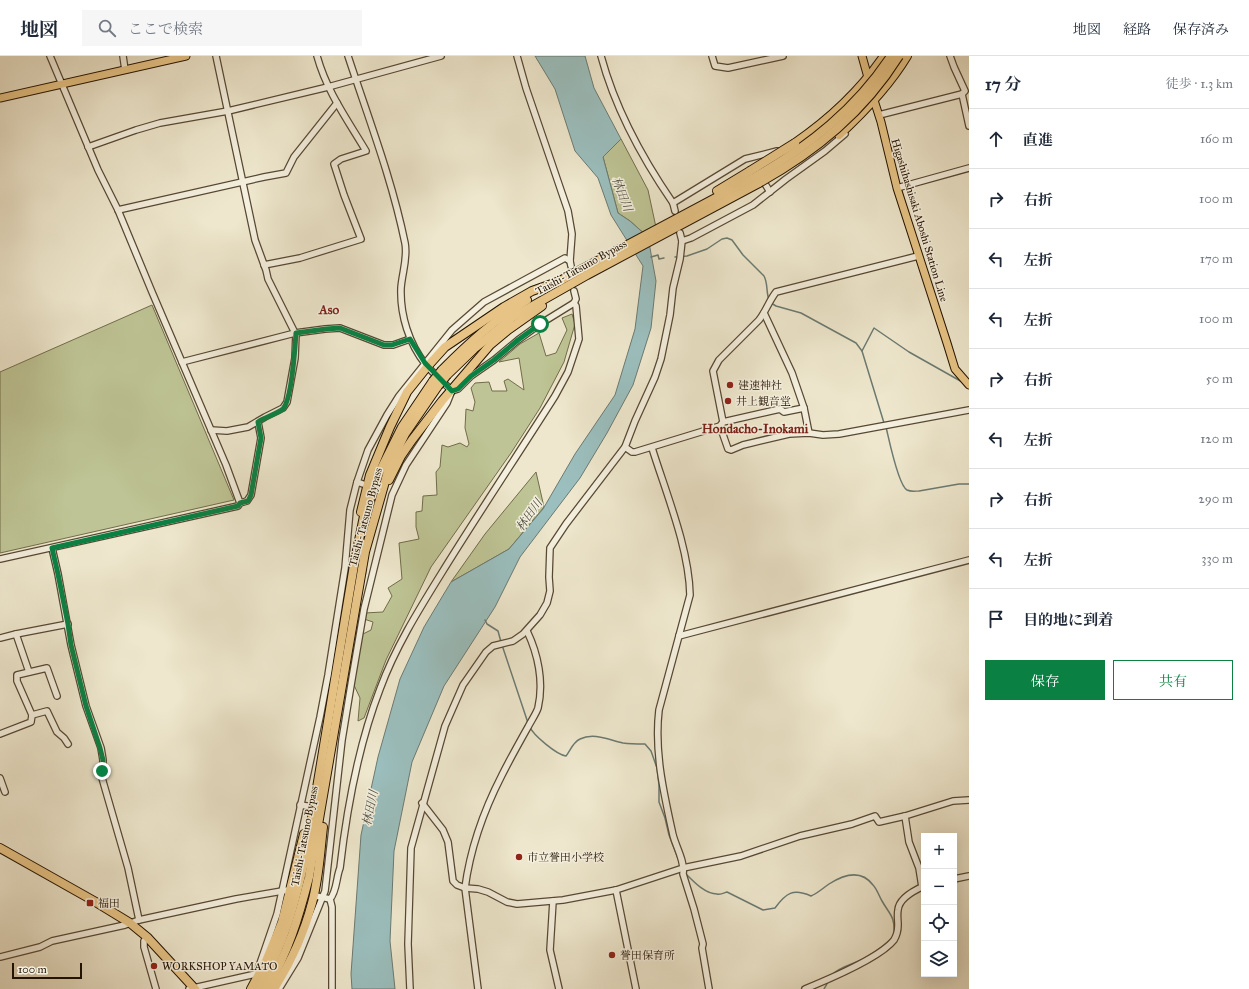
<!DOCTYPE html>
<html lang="ja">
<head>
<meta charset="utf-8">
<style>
  :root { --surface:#fff; --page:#f6f6f7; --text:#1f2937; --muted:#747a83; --line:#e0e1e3; --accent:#0b8043 }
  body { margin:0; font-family:"IM FELL Great Primer","Noto Serif JP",serif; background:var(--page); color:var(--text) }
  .controls { position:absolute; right:12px; bottom:12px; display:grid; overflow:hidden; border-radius:0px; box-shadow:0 4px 16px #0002 }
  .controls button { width:36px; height:36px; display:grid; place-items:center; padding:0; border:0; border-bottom:1px solid var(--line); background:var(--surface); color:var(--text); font:20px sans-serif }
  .scale { position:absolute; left:12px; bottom:10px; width:70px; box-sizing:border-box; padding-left:4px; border:2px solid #241300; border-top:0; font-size:11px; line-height:14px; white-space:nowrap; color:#241300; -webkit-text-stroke:3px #f4efde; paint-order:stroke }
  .stop { position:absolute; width:12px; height:12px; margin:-9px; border:3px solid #0b8043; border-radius:50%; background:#fff }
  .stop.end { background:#0b8043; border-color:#fff; box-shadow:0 1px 4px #0008 }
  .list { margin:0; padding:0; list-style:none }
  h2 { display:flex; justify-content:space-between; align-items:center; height:52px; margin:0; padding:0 16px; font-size:17px }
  h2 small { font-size:13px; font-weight:400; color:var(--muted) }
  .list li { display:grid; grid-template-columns:26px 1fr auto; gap:12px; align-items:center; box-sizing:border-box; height:60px; padding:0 16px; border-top:1px solid var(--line) }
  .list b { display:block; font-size:15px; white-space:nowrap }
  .list em { font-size:13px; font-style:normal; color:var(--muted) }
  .actions { display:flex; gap:8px; padding:12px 16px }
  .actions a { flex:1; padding:9px 0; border:1px solid var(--accent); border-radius:0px; text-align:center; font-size:14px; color:var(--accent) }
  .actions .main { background:var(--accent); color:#fff }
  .icon { flex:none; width:22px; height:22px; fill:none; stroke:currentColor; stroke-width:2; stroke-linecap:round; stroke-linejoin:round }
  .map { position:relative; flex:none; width:969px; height:933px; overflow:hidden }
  header { display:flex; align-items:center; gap:24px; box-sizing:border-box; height:56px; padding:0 20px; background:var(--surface); border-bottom:1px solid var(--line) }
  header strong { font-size:19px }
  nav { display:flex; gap:22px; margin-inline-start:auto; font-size:14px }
  .search { width:280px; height:36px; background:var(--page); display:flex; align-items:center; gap:10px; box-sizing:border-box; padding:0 14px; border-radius:0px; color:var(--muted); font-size:15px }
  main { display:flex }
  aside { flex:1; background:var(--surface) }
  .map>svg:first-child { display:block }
  .green { fill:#bec495; stroke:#716c4a }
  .water { fill:#9bbfbe; stroke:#6b7a72 }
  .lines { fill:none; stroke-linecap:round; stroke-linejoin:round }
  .stream { stroke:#6b7a72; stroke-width:1.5 }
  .minor-tunnel { stroke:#d0c7ae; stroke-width:5.5; stroke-dasharray:5.5 3; stroke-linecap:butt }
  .minor-casing { stroke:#564833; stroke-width:8 }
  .major-casing { stroke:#241300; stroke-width:9 }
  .highway-casing { stroke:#241300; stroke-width:10 }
  .minor { stroke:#f4efde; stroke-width:5.5 }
  .major { stroke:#e7c486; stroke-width:7 }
  .highway { stroke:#e7c486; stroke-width:8 }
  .highway-bridge-casing { stroke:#241300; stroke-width:10; stroke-linecap:butt }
  .highway-bridge { stroke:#e7c486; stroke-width:8 }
  .route { stroke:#0b8043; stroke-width:5 }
  .poi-dot { fill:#8f2418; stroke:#f4efde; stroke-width:1.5 }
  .labels { text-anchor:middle; stroke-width:3; stroke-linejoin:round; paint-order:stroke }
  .street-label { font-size:11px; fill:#241300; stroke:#f4efde }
  .poi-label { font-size:11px; fill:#241300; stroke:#f4efde; text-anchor:start }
  .water-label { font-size:12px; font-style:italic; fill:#4e4f42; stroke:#f4efde }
  .quarter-label { font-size:13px; font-weight:bold; fill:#7a1f14; stroke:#f4efde }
</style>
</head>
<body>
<header>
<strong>地図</strong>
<div class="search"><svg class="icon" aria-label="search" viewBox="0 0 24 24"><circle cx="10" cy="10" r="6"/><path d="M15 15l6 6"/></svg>ここで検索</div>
<nav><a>地図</a><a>経路</a><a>保存済み</a></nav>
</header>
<main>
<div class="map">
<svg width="969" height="933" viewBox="0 0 969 933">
  <rect width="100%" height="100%" fill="#eee7cd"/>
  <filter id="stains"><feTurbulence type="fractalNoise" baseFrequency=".005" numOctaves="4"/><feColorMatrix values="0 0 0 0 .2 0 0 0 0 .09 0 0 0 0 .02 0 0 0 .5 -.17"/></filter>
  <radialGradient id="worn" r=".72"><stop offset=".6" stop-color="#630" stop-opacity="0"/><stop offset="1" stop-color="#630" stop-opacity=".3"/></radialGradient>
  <g class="green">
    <path d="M 621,83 L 648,134 L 657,176 L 648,181 L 630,165 L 618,157 L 603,101 Z"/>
    <path d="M 152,249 L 234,444 L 0,497 L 0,316 Z"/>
    <path d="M 572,258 L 575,268 L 564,306 L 540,352 L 511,397 L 431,511 L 386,604 L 364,662 L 358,665 L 360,642 L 353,627 L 358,604 L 361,579 L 371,574 L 373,566 L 364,563 L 364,557 L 383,556 L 392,540 L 388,532 L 402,523 L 399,487 L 419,483 L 416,471 L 416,456 L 422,455 L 423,440 L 437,439 L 436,416 L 440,411 L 442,389 L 448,391 L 460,387 L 467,391 L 469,388 L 465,372 L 466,353 L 473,355 L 475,346 L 471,332 L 475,327 L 489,326 L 492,335 L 507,335 L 504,325 L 508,323 L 524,334 L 519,302 L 499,306 L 520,288 L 539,277 L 546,300 L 556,297 L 567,274 L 562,262 Z"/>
    <path d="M 536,416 L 544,451 L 509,493 L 451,526 L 485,478 Z"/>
  </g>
  <path class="water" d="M 535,0 L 585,0 L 594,32 L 621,83 L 603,101 L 618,157 L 630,165 L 648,181 L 656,225 L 651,272 L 633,329 L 607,377 L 580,422 L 520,501 L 495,551 L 444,630 L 412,706 L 394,795 L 390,885 L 395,933 L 352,933 L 351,918 L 361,779 L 378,701 L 400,623 L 424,571 L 451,526 L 509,493 L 543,453 L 575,398 L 615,339 L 635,273 L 643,210 L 611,159 L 598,122 L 575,95 L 555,33 Z"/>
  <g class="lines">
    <g class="stream">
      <path d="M 651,201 L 658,199 L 659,203 L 664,202"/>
      <path d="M 675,201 L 687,200 L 707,193 L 722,183 L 727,182 L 732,184 L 743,199 L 764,220 C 768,227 766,236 769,244"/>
      <path d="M 771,247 L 776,250 L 801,257 L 856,287 L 862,295 L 884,367"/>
      <path d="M 862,295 L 874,272 L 909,296 L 964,327"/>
      <path d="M 886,371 C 889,383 898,429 907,434 C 911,436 915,435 919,435 L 959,428 L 969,428"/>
      <path d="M 485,564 L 487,568 L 498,575 L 501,586"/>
      <path d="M 502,589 L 528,667"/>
      <path d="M 530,671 C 533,679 557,699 566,700 C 570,695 573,686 580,683 C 594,676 609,684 623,687 C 630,688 638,688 645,688 L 651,695 L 657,712 L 659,729 L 659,746 L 665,762 L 669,779 L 680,808"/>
      <path d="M 685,817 C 693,825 705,838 717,838 C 720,839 724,837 727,836 L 763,854 L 775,852 C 786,837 793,832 811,840 C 818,837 823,832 829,828 C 843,819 861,813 873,829 C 877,833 879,840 882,845 C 890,859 895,860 894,878"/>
      <path d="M 832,919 C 840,910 855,908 865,902 C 875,896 885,889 893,881"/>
      <path d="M 824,933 L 828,926"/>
    </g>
    <path class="minor-tunnel" d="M 348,512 L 367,516"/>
    <g class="minor-casing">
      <g id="minor">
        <path d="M 50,0 L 98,114 L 118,154 L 152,236 L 226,409 L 240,447"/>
        <path d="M 123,0 L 125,14"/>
        <path d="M 216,0 L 255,184 L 266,214 L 268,223 L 295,277"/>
        <path d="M 348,0 C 368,61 392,123 405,187 C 408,202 402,217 401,232 C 400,259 409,288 426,309 C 434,318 443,326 452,335"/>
        <path d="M 517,0 L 526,32 L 568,155 L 572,178 L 570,205"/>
        <path d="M 601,0 C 615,52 642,102 673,147 L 675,155"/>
        <path d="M 712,0 L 715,10 L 728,12 L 783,0"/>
        <path d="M 950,0 L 954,11 L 965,35 L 962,38 L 969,70"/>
        <path d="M 879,59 L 962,38"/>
        <path d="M 88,91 L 136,74 L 160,67 L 228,55 L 328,31 L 441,0"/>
        <path d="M 762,123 L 770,136"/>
        <path d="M 897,132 L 969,112"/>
        <path d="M 673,147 L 745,103 L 777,95"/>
        <path d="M 118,154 L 264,121 L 286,117 L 294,101 L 337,47"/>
        <path d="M 682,185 L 691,182 L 753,149 L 786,123 L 825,95 L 845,78"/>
        <path d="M 264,209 L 300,202 L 361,183 L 344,139 L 334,108 L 341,103 L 366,95 C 347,63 327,36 317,0"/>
        <path d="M 764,257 L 792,317 L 804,352 L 809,377"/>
        <path d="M 182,306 L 295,277 L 325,273 L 340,272 L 384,289 L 393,289 L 410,283"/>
        <path d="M 452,335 L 458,333 L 471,320 L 494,304 L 518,284 L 540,268 L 574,247 L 576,243 L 574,235"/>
        <path d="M 723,366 L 780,353 L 784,356 L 804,352"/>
        <path d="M 720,370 L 728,393 L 731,394 L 743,389 L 789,378 L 809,377 L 823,379 L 839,378 L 969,354"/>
        <path d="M 211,374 L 227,375 L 248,371 L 265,361 L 283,352 L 287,346 L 295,302 L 296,277"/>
        <path d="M 625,391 L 632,396 L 635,396 L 720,370 L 723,366 L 713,315 L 719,304 L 759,264 C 766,255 769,245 776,236 L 918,200"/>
        <path d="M 652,392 C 666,437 689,492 690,539 L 659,654 C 654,696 664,738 673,779 C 676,791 685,805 683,818 L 694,853 L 703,888 L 702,892 L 709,933"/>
        <path d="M 357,426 L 363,428"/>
        <path d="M 52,492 L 58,518 L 71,589 L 86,650 L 101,692 L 103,704 L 102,722 L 128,812 L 139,864"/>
        <path d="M 0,503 L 238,450 L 240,447 L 247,445 L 251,439 L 261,382 L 258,366"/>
        <path d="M 16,578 L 29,616"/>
        <path d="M 679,580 L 969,504"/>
        <path d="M 0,582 L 16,578 L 68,568"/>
        <path d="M 32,659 L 47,655 L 57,676 L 64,682 L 68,688"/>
        <path d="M 0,678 L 31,666 L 32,659 L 17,625 L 17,619 L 47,612 L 57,640"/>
        <path d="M 0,722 L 5,736"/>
        <path d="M 422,747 L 443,774 L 448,786 L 453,825 L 457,829 L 465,832 L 478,833 L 488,836 L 507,846 L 517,848 L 563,844 L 616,834 L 683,812 L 741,800 L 800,780 L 852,768 L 875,760 L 879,766 L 905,760 L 953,745 L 969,744"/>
        <path d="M 300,749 L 307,750"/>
        <path d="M 905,760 L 909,786 L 919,812 L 922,831"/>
        <path d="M 954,823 L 969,820"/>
        <path d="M 616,834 L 636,933"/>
        <path d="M 316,840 L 330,843 C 337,835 336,822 340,812 C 347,751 358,690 380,633 C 395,592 418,555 441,518 C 478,458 517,400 555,340 L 568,316 L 579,283 L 576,250 L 574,247"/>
        <path d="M 330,843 L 332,851 L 332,933"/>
        <path d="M 553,845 L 550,894 L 559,933"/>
        <path d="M 147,881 L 144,885 L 144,891 L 156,933"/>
        <path d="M 0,901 L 40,891 L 52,885 L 125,869 L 139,864 L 236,843 L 288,834"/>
        <path d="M 257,916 L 265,893 L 277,858 L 320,661 L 328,619 L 345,512 L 350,454 L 357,426 L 368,394 L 387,359 L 399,340 L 452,274 L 484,246 L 565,202 L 570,205 L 571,210"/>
        <path d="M 189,933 L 256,918"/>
        <path d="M 279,933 L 298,902 L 325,835 L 342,684 L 352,623 L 364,553 L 392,439 L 406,409 L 447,347 L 451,337"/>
        <path d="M 410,933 L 408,888 L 411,792 L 445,670 L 463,629 L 486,596 L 493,590 L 513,585 L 523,578 L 540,559 L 547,547 L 550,535 L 549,521 L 550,492 L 566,468 L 625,391 L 635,365 L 655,321 L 661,303 L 670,259 L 673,232 L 680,203 L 682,185 L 680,177"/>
        <path d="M 478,933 L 465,832 C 470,794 484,754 502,719 C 510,703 519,687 528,671 C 531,665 536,658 538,652 C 544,626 538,598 527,575"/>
        <path d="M 805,933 C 827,924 880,902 894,884 C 897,879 898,875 898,869 C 898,864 897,859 898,854 C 899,842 915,834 924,830"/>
      </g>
    </g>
    <g class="major-casing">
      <g id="major">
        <path d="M 862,0 L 869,25"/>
        <path d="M 873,41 L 881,66 L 897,132 L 947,287 L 955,313 L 969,329"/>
        <path d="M 0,42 L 186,0"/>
      </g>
    </g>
    <g class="highway-casing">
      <g id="highway">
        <path d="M 839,79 C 865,55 889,30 907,0"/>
        <path d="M 795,87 C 830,63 860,35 884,0"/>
        <path d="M 717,135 L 750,115"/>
        <path d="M 556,227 L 755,121"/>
        <path d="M 442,314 C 468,288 495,263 527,244"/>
        <path d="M 447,319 L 474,293 L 513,261 L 587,219 L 759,127"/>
        <path d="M 389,424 L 401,400 L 412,384 L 442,345 L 490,289 L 508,274 L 542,250"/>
        <path d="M 361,456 L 370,419 L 390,371 L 407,336 L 427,311 L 445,291 L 504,251 L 532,235 L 560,225"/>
        <path d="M 0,792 L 94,845 L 130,867 L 147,881 L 195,933"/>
        <path d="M 251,933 L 266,905 L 282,866 L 304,778"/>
        <path d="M 258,933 C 284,890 295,847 306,798 L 354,509 L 364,460 L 379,417 L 402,371 L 433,325"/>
        <path d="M 266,933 C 288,898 299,860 309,821 L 365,496 L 390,408 L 405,378 L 438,330"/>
        <path d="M 274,933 C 291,906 304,878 312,847 C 319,822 320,796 323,771"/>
      </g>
    </g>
    <use href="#minor" class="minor"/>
    <use href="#major" class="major"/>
    <use href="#highway" class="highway"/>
    <g class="highway-bridge-casing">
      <g id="highway-bridge">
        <path d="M 750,115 L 795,87"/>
        <path d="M 755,121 C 809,90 856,53 891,0"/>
        <path d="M 759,127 C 816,95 864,56 899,0"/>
        <path d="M 433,325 L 442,314"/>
        <path d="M 438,330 L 447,319"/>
      </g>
    </g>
    <use href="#highway-bridge" class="highway-bridge"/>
  </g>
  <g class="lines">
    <path class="route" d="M 102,715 L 103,704 L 100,692 L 86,650 L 71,589 L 68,568 L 58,518 L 52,492 L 238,450 L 240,447 L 248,445 L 251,439 L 261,382 L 258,366 C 265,361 277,358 283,353 C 292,343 295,292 296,277 L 326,273 L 340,272 L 384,289 L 392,289 L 410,283 L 425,307 L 452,335 L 458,333 L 471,320 L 494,304 L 518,284 L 540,268"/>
  </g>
  <g class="poi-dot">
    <circle cx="730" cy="329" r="4"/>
    <circle cx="728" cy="345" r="4"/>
    <circle cx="519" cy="801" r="4"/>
    <rect x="86" y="843" width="8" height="8" rx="2"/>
    <circle cx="612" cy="899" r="4"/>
    <circle cx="154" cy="910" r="4"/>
  </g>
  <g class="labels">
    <g class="street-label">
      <text transform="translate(920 164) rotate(73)" y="4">Higashihashisaki Aboshi Station Line</text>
      <text transform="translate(581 211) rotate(-29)" y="4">Taishi-Tatsuno Bypass</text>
      <text transform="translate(365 461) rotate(-75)" y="4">Taishi-Tatsuno Bypass</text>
      <text transform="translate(304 780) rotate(-79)" y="4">Taishi-Tatsuno Bypass</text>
    </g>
    <g class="poi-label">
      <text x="738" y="333">建速神社</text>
      <text x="736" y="349">井上観音堂</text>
      <text x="527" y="805">市立誉田小学校</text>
      <text x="98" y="851">福田</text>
      <text x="620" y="903">誉田保育所</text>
      <text x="162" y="914">WORKSHOP YAMATO</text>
    </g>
    <g class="water-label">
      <text transform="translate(622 138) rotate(69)" y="4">林田川</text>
      <text transform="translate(529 459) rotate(-55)" y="4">林田川</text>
      <text transform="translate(370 752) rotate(-78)" y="4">林田川</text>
    </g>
    <g class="quarter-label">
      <text x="329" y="258">Aso</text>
      <text x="755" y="377">Hondacho-Inokami</text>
    </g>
  </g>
  <rect width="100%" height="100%" filter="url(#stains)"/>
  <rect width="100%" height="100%" fill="url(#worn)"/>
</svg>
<div class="controls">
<button>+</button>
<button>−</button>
<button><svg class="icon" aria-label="locate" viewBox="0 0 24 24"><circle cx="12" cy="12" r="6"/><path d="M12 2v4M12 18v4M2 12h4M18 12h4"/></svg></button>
<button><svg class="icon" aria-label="layers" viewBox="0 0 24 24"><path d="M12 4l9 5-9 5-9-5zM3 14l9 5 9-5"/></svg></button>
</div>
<div class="scale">100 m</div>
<div class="stop" style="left:540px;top:268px"></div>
<div class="stop end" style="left:102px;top:715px"></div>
</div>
<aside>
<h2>17 分<small>徒歩 · 1.3 km</small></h2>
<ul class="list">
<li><svg class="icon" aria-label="ahead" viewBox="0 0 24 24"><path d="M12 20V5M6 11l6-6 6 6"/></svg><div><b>直進</b></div><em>160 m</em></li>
<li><svg class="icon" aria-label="right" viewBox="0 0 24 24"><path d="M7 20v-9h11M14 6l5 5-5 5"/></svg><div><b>右折</b></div><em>100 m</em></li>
<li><svg class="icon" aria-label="left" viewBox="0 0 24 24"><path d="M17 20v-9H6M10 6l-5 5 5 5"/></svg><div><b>左折</b></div><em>170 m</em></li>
<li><svg class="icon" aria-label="left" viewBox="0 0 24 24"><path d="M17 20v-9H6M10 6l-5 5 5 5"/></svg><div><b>左折</b></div><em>100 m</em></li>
<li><svg class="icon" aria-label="right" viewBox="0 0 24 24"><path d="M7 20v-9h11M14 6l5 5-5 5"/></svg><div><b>右折</b></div><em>50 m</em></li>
<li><svg class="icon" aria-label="left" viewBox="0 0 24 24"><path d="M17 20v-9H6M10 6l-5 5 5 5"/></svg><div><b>左折</b></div><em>120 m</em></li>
<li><svg class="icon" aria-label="right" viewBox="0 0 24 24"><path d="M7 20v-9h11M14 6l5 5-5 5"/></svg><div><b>右折</b></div><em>290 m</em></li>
<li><svg class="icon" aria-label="left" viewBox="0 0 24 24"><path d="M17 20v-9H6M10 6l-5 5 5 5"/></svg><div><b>左折</b></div><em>330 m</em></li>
<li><svg class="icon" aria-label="arrive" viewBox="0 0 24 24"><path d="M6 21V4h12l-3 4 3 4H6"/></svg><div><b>目的地に到着</b></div></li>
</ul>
<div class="actions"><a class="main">保存</a><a>共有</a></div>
</aside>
</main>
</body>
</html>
